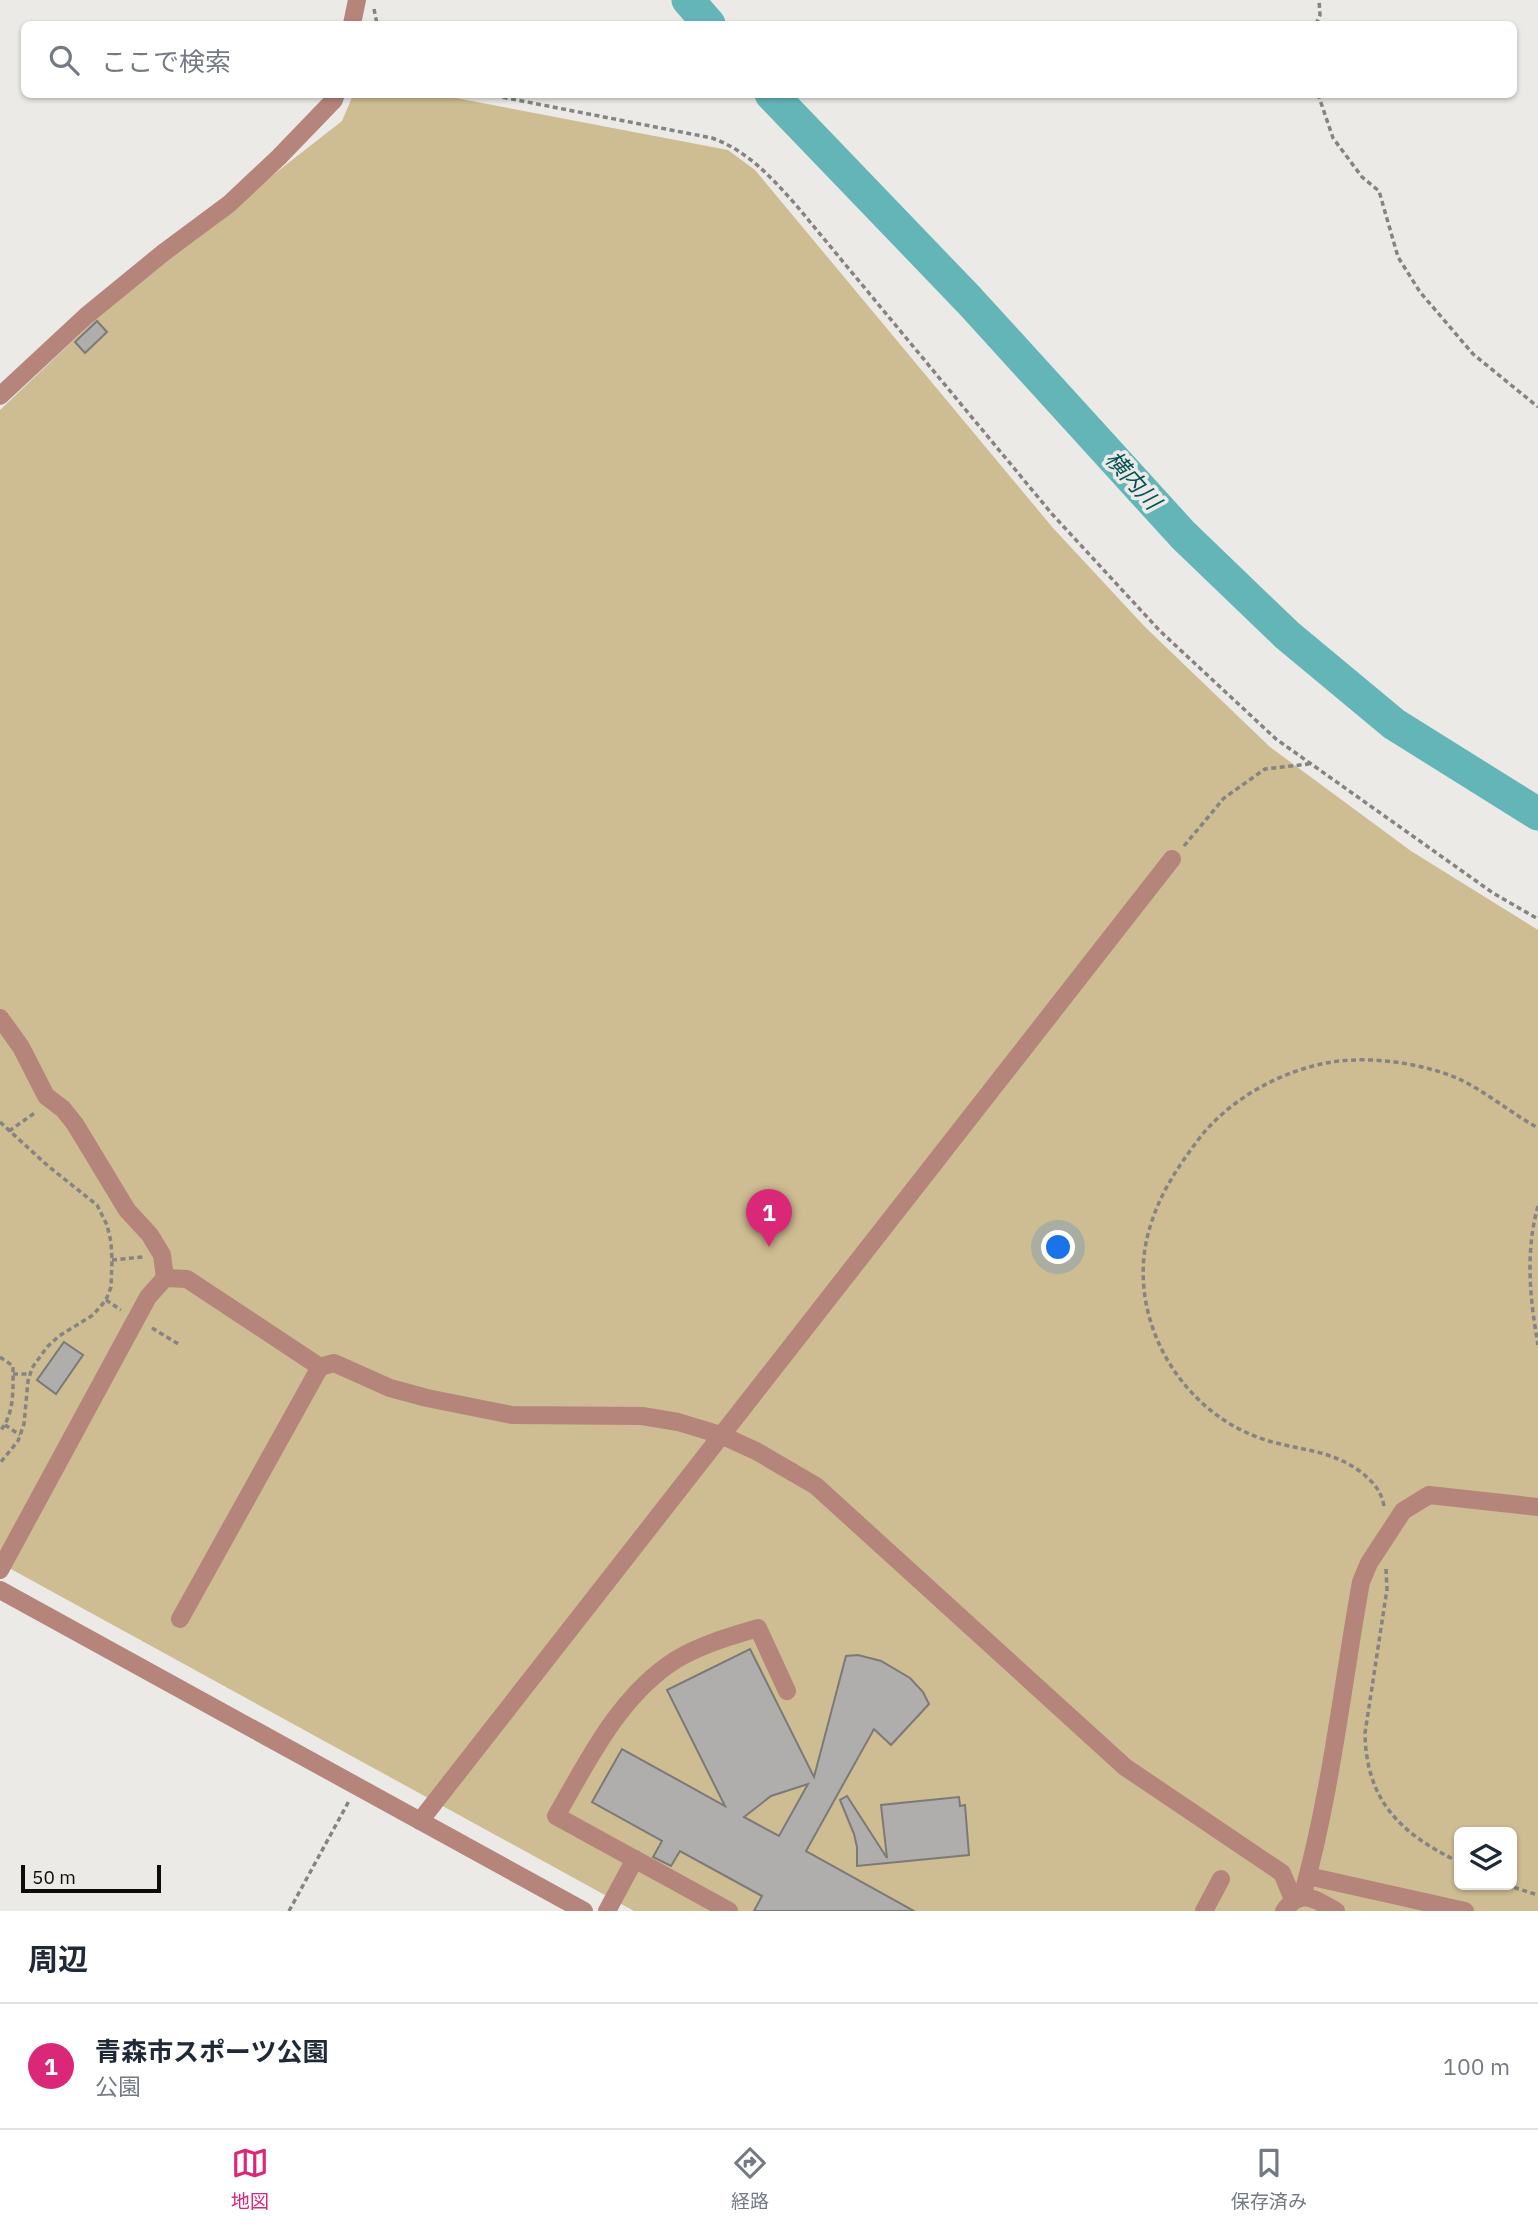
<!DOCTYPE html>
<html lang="ja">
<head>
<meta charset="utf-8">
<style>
  :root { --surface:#fff; --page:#f2f2f3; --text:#1f2937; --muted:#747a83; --line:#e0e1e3; --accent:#db2777 }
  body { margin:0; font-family:"IBM Plex Sans","Noto Sans JP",sans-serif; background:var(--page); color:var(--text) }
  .controls { position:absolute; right:21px; bottom:21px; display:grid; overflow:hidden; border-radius:10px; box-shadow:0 2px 5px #0004 }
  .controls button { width:63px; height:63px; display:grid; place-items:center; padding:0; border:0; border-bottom:2px solid var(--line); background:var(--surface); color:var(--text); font:35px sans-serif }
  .scale { position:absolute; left:21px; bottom:18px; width:140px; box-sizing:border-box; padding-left:7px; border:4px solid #0c0c0b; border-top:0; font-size:19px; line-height:24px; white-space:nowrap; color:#0c0c0b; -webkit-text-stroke:5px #ebeae7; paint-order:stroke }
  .you { position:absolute; left:1059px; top:1248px; width:24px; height:24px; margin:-18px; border:5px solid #fff; border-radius:50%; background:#1a73e8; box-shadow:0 0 0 10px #1a73e833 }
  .badge { display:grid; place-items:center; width:46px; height:46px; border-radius:50%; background:var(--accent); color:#fff; font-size:23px; font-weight:700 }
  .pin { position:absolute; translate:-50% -58px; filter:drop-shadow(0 2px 4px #0008) }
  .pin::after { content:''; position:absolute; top:37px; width:24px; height:21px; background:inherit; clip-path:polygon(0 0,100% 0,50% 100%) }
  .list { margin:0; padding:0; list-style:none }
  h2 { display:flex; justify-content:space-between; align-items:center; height:91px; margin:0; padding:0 28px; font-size:30px }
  h2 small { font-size:23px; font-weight:400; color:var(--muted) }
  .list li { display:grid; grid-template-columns:46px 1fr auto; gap:21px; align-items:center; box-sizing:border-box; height:126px; padding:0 28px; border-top:2px solid var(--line) }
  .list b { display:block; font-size:26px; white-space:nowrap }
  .list p { margin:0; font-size:23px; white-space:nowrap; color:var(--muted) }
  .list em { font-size:23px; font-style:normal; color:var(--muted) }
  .icon { flex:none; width:38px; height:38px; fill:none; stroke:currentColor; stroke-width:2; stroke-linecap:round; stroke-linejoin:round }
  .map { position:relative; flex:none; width:1538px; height:1911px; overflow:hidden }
  .search { position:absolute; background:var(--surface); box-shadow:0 2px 5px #0004; left:21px; right:21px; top:21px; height:77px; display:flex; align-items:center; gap:18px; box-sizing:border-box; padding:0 24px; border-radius:10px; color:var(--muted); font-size:26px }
  .sheet { height:217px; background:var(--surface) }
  nav { display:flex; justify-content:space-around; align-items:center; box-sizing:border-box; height:98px; border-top:2px solid var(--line); background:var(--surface); font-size:19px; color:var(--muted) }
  nav a { display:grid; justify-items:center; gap:4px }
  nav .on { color:var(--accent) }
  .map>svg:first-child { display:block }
  .green { fill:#cebc92; fill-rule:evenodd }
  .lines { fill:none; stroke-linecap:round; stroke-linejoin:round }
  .river { stroke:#64b5b8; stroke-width:33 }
  .building { fill:#b0aeac; stroke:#7b7a77; stroke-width:2; fill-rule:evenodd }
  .path { stroke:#858482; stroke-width:3.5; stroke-dasharray:5 3.5; stroke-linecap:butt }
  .minor { stroke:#b5847a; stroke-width:18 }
  .labels { text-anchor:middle; stroke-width:7; stroke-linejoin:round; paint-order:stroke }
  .water-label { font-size:23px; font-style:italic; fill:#055154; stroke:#ebeae7 }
</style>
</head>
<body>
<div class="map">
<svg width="1538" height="1911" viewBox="0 0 1538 1911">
  <rect width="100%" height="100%" fill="#ebeae7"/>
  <path class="green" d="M 353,95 L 440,95 L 728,150 L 755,170 L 1053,528 L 1145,627 L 1270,747 L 1411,851 L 1538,930 L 1538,1911 L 634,1911 L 0,1563 L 0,410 L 124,292 L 221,221 L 255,189 L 342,121 ZM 1459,1832 L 1512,1832 L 1512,1885 L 1459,1885 Z"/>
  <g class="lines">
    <g class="river">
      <path d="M 688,0 L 709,24"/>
      <path d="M 771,94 L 969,300 L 1183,535 L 1287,635 L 1394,724 L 1538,814"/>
    </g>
  </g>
  <g class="building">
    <path d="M 97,321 L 107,332 L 85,353 L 75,342 Z"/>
    <path d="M 64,1342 L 83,1355 L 56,1394 L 37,1380 Z"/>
    <path d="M 750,1649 L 814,1777 L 846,1656 L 858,1655 L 881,1661 L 910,1678 L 923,1692 L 929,1704 L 891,1745 L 874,1729 L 806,1851 L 914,1911 L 754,1911 L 762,1896 L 680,1851 L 671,1866 L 653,1857 L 662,1841 L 592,1802 L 622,1749 L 725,1806 L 667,1690 ZM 808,1784 L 779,1836 L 744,1817 L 771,1796 Z"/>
    <path d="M 847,1796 L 887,1858 L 881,1805 L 959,1797 L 960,1806 L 965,1805 L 969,1855 L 857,1866 L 857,1847 L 854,1834 L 840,1800 Z"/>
  </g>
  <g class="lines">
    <g class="path">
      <path d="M 374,9 L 377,24"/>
      <path d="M 1316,24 L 1320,15 L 1319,0"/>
      <path d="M 486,94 L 712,138 C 748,151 771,177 796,205 L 1052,514 L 1160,631 L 1276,739 L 1493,893 L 1538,919"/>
      <path d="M 1318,94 L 1333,138 L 1362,177 L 1379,191 L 1398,257 L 1420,292 L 1473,354 L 1538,407"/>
      <path d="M 1184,846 L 1224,798 L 1265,769 L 1309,764"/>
      <path d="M 0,1122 L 48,1166 L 97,1205 L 107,1225 L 111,1242 L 112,1260 L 111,1287 L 106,1300 L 93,1315 L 59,1336 L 47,1347 L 32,1368 L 28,1381 L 24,1424 L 18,1441 L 0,1463"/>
      <path d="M 9,1131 L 36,1112"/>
      <path d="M 1538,1206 C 1525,1252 1530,1299 1538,1345"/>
      <path d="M 112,1260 L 143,1257"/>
      <path d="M 106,1300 L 121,1310"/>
      <path d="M 152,1328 L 180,1345"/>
      <path d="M 0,1357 L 13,1366 C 13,1387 15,1414 0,1431"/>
      <path d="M 13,1374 L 30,1374"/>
      <path d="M 5,1425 L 20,1435"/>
      <path d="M 1384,1506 C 1381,1490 1373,1482 1361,1472 C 1327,1447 1294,1451 1257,1437 C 1175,1406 1124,1311 1150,1227 C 1160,1193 1178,1167 1198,1140 C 1229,1099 1282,1070 1332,1062 C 1372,1056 1420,1063 1457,1078 C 1485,1091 1511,1113 1538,1128"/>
      <path d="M 1386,1569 L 1387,1589 L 1365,1733 C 1366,1801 1401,1834 1459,1862"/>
      <path d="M 1506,1885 L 1538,1895"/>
      <path d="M 289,1911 L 349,1801"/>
    </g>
    <g class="minor">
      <path d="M 352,24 L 357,0"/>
      <path d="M 0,396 L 86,316 L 163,253 L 229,204 L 279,157 L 334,100 L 336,94"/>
      <path d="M 0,1018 L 21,1047 L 46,1096 L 63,1109 L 75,1124 L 127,1210 L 150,1235 L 162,1255 L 165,1278"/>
      <path d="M 320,1367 L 334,1363 L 390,1388 L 427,1398 L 512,1415 L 642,1416 L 678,1422 L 721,1435 L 756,1451 L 816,1486 L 1125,1767 L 1282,1873 L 1293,1899"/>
      <path d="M 0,1570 L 148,1297 L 165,1278 L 187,1279 L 320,1367 L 180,1619"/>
      <path d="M 0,1590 L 584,1911"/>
      <path d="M 420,1821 L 1172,859"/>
      <path d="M 1308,1876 L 1465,1911"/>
      <path d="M 1302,1897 C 1331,1794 1342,1687 1361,1582 L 1369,1563 L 1403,1511 L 1429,1495 L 1538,1507"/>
      <path d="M 607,1911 L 635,1859"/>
      <path d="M 729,1911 L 556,1816 C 587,1763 616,1702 668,1665 C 693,1647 728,1637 758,1628 L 787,1691"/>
      <path d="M 1204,1911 L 1221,1879"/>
      <path d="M 1284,1911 C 1301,1888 1315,1899 1336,1911"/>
    </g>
  </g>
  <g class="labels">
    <g class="water-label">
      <text transform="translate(1133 480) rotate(48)" y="8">横内川</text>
    </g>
  </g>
</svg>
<div class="controls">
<button><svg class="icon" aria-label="layers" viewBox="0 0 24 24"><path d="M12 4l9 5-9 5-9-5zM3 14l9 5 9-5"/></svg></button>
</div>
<div class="scale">50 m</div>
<div class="you"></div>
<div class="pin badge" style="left:769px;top:1247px">1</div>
<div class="search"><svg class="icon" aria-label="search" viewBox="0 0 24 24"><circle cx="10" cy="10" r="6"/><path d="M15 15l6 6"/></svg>ここで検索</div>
</div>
<section class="sheet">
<h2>周辺<small></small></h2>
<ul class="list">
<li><span class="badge">1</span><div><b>青森市スポーツ公園</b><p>公園</p></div><em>100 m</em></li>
</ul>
</section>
<nav>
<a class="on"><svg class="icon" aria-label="map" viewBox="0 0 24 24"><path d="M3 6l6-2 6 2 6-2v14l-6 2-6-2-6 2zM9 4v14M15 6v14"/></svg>地図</a>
<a><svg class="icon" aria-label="directions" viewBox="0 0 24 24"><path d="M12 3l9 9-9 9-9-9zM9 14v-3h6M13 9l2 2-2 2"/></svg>経路</a>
<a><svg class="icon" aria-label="saved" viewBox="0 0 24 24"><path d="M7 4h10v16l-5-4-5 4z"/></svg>保存済み</a>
</nav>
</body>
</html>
